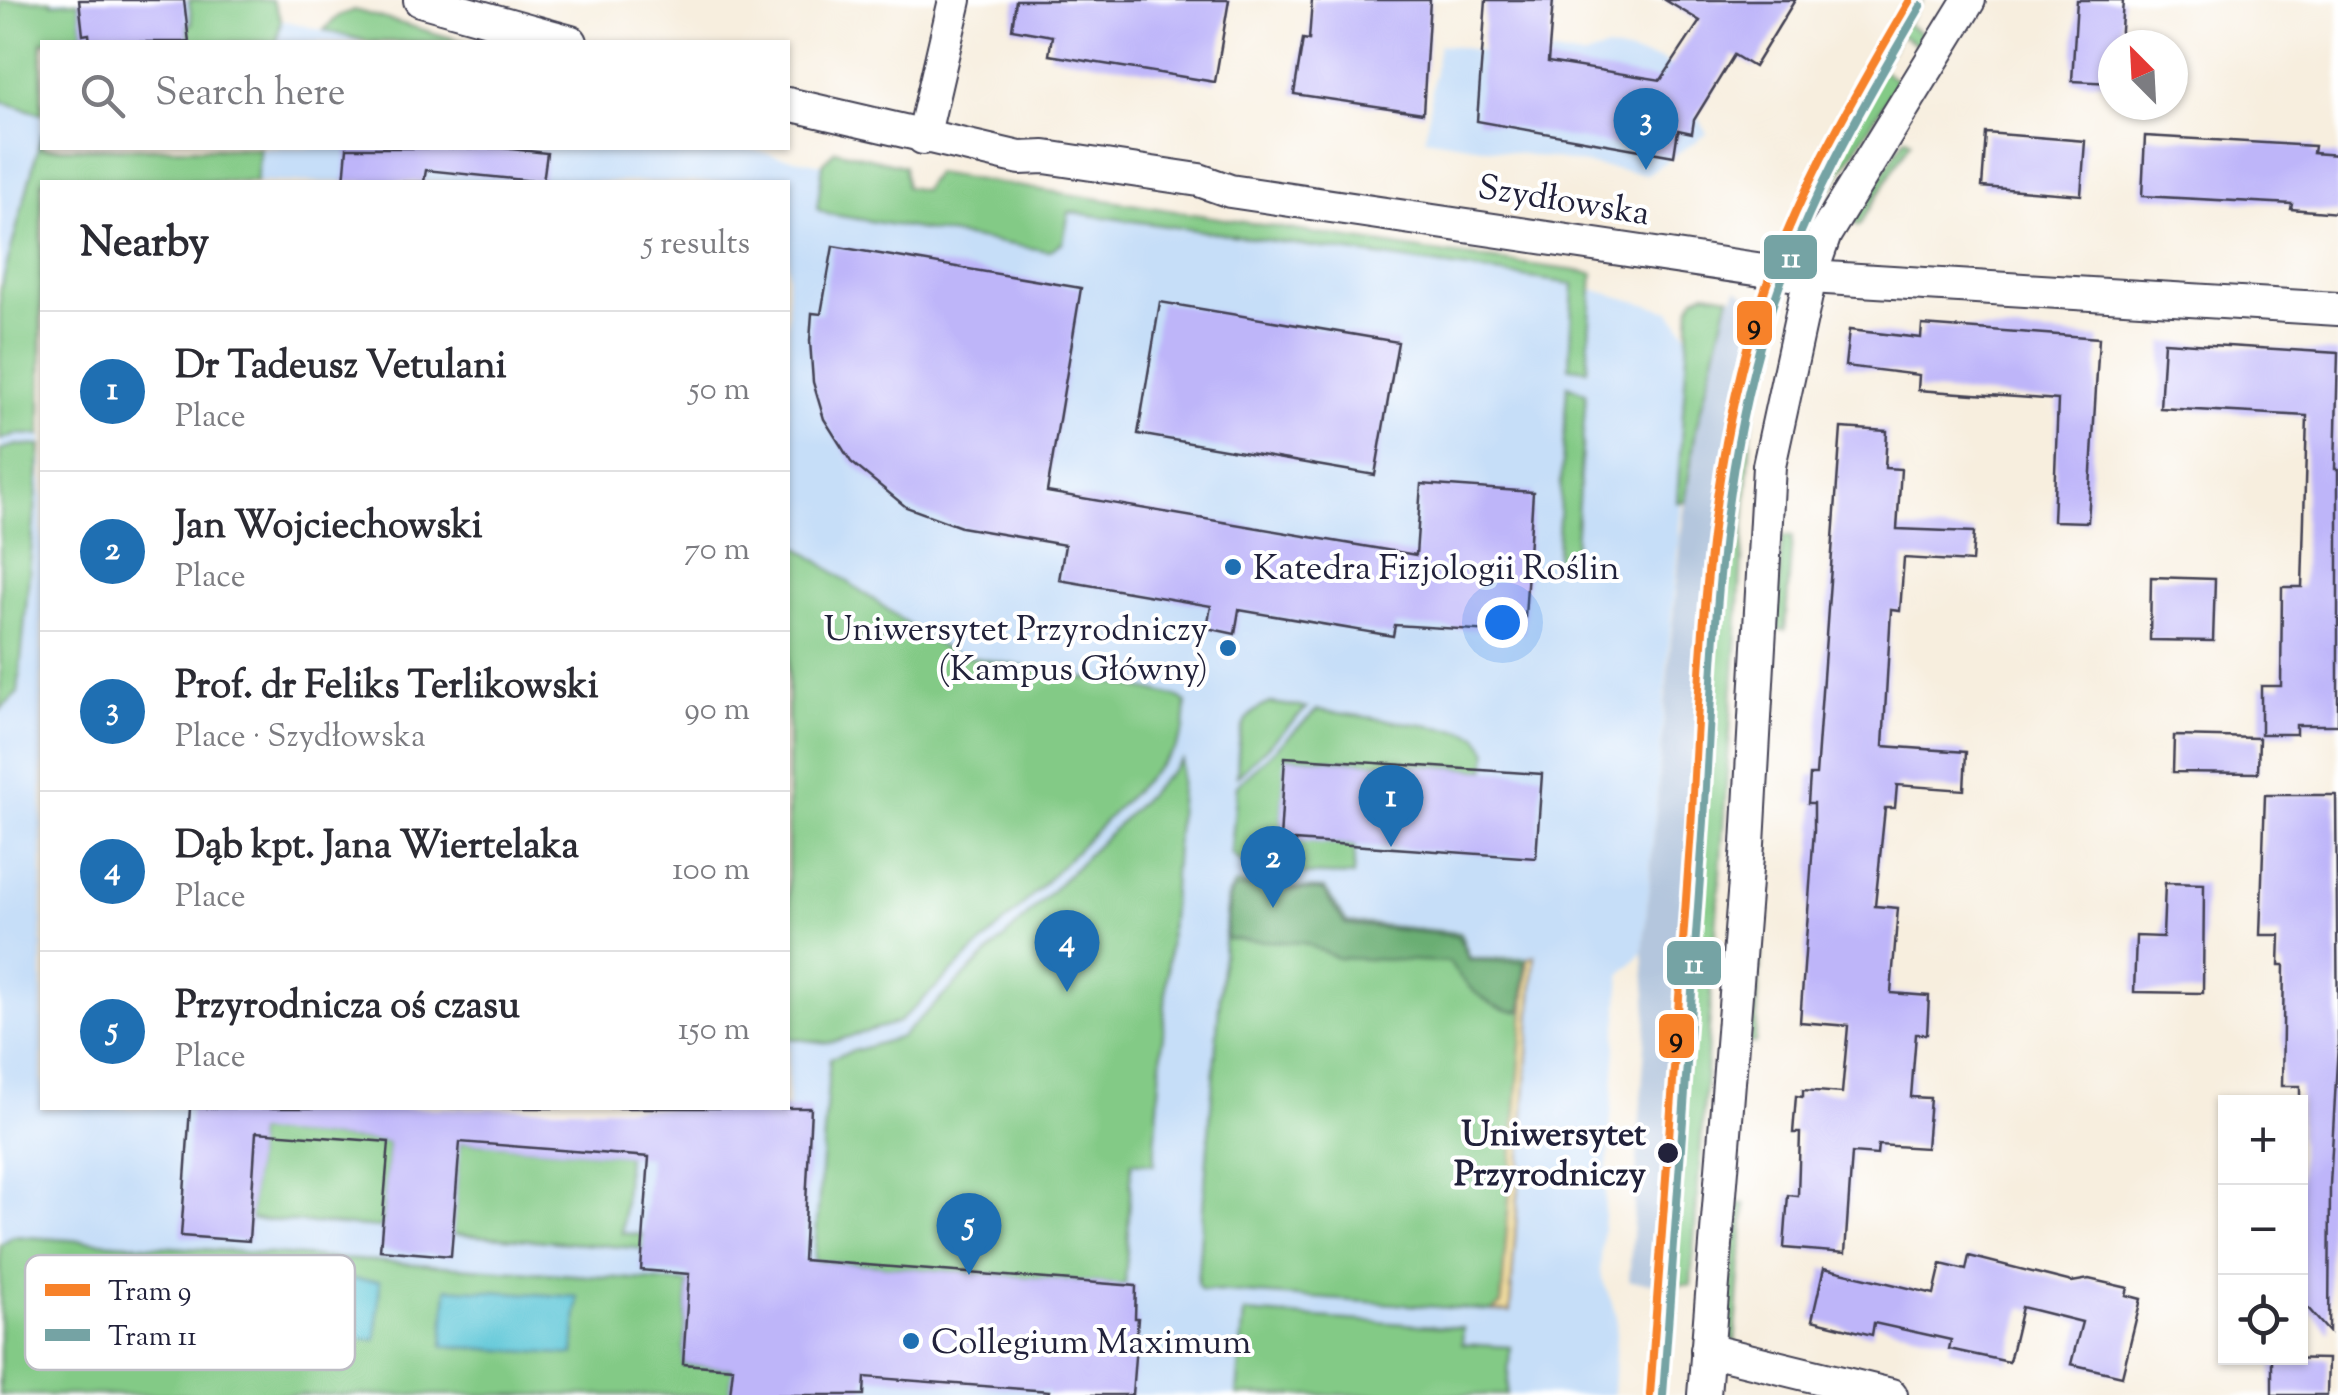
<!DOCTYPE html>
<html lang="en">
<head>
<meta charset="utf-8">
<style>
  :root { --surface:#fff; --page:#f2f2f3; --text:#2b2b33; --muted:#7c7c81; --line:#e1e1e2; --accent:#1f6fb2 }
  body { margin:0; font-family:"Sorts Mill Goudy",serif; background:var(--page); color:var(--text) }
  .controls { position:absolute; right:30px; bottom:30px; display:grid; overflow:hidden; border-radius:0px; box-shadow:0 2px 8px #0004 }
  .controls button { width:90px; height:90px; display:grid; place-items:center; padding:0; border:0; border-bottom:2px solid var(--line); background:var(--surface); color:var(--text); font:50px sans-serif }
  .compass { position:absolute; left:2098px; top:30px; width:90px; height:90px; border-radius:50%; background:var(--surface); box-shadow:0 2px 8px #0004; rotate:336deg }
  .you { position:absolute; left:1502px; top:622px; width:35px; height:35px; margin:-25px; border:8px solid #fff; border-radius:50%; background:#1a73e8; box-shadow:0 0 0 15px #1a73e833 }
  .badge { display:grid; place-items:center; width:65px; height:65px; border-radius:50%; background:var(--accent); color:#fff; font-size:32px; font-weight:700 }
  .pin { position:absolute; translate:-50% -82px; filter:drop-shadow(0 2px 5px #0008) }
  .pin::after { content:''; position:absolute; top:52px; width:35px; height:30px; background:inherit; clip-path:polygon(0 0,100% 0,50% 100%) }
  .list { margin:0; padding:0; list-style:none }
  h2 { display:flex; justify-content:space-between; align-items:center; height:130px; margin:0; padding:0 40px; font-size:42px }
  h2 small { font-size:32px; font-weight:400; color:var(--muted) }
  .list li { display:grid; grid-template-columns:65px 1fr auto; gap:30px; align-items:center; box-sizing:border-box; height:160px; padding:0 40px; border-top:2px solid var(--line) }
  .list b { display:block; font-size:38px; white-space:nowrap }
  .list p { margin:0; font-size:32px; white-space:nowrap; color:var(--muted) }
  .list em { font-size:32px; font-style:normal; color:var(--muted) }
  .icon { flex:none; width:55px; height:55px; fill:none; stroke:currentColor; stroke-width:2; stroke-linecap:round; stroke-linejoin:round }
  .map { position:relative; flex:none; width:2338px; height:1395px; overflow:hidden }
  .search { position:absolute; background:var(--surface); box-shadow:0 2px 8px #0004; left:40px; top:40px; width:750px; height:110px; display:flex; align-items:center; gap:25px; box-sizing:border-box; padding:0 35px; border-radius:0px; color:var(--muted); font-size:38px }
  .panel { position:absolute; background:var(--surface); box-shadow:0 2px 8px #0004; left:40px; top:180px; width:750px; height:930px; border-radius:0px }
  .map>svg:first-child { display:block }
  .built { fill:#c6def8; fill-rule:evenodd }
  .industrial { fill:#b4c6dd }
  .green { fill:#83ca86; stroke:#527660; stroke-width:2.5 }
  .forest { fill:#6aae73; stroke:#466857; stroke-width:2.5 }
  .sand { fill:#eeda9e; stroke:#887e6c; stroke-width:2.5 }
  .water { fill:#5cc6d7; stroke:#3f7489; stroke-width:2.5 }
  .building { fill:#beb5f9 }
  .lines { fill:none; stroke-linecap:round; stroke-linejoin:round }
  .minor-casing { stroke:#424153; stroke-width:36 }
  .minor { stroke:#fff; stroke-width:32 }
  .tram-1-casing { stroke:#fff; stroke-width:15 }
  .tram-2-casing { stroke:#fff; stroke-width:15 }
  .tram-1 { stroke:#f7822a; stroke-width:8 }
  .tram-2 { stroke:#75a3a4; stroke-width:8 }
  .poi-dot { fill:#1f6fb2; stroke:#fff; stroke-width:4 }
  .stop-dot { fill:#22223b; stroke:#fff; stroke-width:4 }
  .labels { text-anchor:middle; stroke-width:8; stroke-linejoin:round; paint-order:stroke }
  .street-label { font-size:35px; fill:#22223b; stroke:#fff }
  .poi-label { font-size:35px; fill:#22223b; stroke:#fff; text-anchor:start }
  .stop-label { font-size:35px; font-weight:bold; fill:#22223b; stroke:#fff; text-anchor:end }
  .key { fill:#fff; stroke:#bdbdc4; stroke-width:2.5 }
  .key-label { font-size:28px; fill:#22223b }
  .line-badge { stroke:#fff; stroke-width:4 }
  .badge-label { font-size:28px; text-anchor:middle; font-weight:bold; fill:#fff }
  .pale-badge-label { font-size:28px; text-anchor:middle; font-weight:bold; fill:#111 }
</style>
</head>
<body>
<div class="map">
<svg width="2338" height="1395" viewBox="0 0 2338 1395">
  <rect width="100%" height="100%" fill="#fff"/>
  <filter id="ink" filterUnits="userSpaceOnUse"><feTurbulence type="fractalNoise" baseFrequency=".01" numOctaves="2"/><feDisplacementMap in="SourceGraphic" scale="20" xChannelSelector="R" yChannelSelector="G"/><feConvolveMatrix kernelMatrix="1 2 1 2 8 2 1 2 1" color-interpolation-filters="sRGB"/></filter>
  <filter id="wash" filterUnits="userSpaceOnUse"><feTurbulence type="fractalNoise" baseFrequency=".0048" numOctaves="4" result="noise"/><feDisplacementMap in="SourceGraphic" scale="40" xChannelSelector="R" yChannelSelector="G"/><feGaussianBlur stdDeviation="2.25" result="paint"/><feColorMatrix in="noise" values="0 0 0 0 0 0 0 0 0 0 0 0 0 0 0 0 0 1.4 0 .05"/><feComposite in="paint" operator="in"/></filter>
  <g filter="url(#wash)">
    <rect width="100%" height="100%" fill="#f7eede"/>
    <g class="built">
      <path d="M 0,0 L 272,0 L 281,20 L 369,42 L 42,42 L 42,148 L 746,148 L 777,156 L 898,177 L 906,187 L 1574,284 L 1670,311 L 1695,344 L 1643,952 L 1621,974 L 1600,1273 L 1617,1316 L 1613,1395 L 0,1395 ZM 42,182 L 788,182 L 788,1108 L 42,1108 Z"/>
      <path d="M 1439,44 L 1549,62 L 1551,53 L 1583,58 L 1607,49 L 1661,60 L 1690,78 L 1682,113 L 1698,115 L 1707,134 L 1647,174 L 1425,138 Z"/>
    </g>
    <path class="industrial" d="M 1737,288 L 1752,299 L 1763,313 L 1740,414 L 1719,560 L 1704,793 L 1691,906 L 1687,1035 L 1678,1078 L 1664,1284 L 1629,1281 L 1647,1013 L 1643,952 L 1680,539 L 1696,429 L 1729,296 L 1732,297 Z"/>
    <g class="green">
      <path d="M 0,0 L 51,0 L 52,3 L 79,1 L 83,34 L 89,34 L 90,42 L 42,42 L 42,114 L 0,101 Z"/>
      <path d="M 189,0 L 272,0 L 281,19 L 277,42 L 189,42 L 187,25 L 192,24 Z"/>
      <path d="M 1917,0 L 1922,0 L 1907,24 L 1926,36 L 1919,46 L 1900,35 L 1880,68 L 1898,81 L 1812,219 L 1799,221 L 1877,67 Z"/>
      <path d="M 354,10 L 466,42 L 369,42 L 324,30 L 338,16 Z"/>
      <path d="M 42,133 L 42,148 L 260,148 L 256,182 L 42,182 L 41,435 L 16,434 L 0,440 L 0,291 Z"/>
      <path d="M 1905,137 L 1911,141 L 1859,226 L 1853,222 Z"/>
      <path d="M 835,150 L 904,166 L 906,187 L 923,190 L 935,173 L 1427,251 L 1593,273 L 1587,369 L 1569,367 L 1573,284 L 1069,212 L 1063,242 L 1049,251 L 828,214 L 817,209 L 823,164 Z"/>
      <path d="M 1706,292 L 1729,296 L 1696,429 L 1685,502 L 1677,502 L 1690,306 L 1695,297 Z"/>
      <path d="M 1759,330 L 1765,337 L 1751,432 L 1691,1285 L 1664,1284 L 1678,1078 L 1687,1035 L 1691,906 L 1704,793 L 1719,560 L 1740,414 Z"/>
      <path d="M 1567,385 L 1586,393 L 1573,569 L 1556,567 Z"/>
      <path d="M 17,445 L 41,446 L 18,693 L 0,710 L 0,450 Z"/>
      <path d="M 1782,536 L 1792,537 L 1785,630 L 1776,629 Z"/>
      <path d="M 788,540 L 941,647 L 959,655 L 1151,690 L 1177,697 L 1186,703 L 1184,730 L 1175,749 L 1012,916 L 899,1022 L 828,1043 L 788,1038 Z"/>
      <path d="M 1271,703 L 1307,708 L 1237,776 C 1239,745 1235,714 1271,703 Z"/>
      <path d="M 1317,710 L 1465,731 L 1478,736 L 1488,752 L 1486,770 L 1286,757 L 1280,839 L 1355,845 L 1353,876 C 1324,874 1248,878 1231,853 L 1237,785 Z"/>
      <path d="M 1182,760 L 1154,1164 L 1132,1162 L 1125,1285 L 814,1261 L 830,1058 L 901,1037 L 1019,924 Z"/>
      <path d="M 1759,869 L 1767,869 L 1755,1043 L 1748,1043 Z"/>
      <path d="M 1236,884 L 1325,889 L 1347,922 L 1460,933 L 1470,958 L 1528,958 L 1501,1304 L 1493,1311 L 1201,1290 L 1197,1284 L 1228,894 Z"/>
      <path d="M 256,1132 L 389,1142 L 382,1228 L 250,1219 Z"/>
      <path d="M 460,1142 L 627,1155 L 622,1233 L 742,1242 L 741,1256 L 452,1234 Z"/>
      <path d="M 1737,1203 L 1745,1204 L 1735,1344 L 1728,1333 Z"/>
      <path d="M 13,1236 L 688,1283 L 683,1364 L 733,1368 L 730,1395 L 0,1395 L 0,1245 Z"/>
      <path d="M 1244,1313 L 1463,1328 L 1462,1344 L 1510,1347 L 1507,1395 L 1237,1395 Z"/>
    </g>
    <path class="forest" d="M 1257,887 L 1323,891 L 1345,924 L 1458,936 L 1469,960 L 1525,962 L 1522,1011 C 1492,1014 1464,985 1449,962 L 1337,958 L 1304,943 L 1226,939 L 1230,895 L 1234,889 Z"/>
    <path class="sand" d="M 1535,955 L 1510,1312 L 1493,1311 L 1501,1304 L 1528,958 Z"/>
    <g class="water">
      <path d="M 248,1273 L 380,1281 L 376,1340 L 244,1331 Z"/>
      <path d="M 447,1288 L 578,1297 L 574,1355 L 443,1346 Z"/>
    </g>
    <g id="blocks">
      <g class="building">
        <path d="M 79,0 L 184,0 L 189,42 L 90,42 L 89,34 L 83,35 Z"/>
        <path d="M 1016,0 L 1229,0 L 1215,82 L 1049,55 L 1052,36 L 1012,29 Z"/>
        <path d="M 1312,0 L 1430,0 L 1423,113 L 1294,94 L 1303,39 L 1309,40 Z"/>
        <path d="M 1486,0 L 1553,0 L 1548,62 L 1661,80 L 1700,21 L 1665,0 L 1795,0 L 1754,67 L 1734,55 L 1694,120 L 1692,133 L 1678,130 L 1674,156 L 1477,121 Z"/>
        <path d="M 2077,0 L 2123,0 L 2120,45 L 2113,45 L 2113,83 L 2072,81 Z"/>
        <path d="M 1986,133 L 2085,141 L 2081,195 L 1982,187 Z"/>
        <path d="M 2145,136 L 2314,146 L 2313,153 L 2338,155 L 2338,213 L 2291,209 L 2292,204 L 2142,196 Z"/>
        <path d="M 347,148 L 502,148 L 547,153 L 543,182 L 426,170 L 424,182 L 344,182 Z"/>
        <path d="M 833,246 L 1081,288 L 1047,492 L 1416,555 L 1421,484 L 1533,492 L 1524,633 L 1395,625 L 1393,636 L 1239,610 L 1235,634 L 1207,628 L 1211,606 L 1059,580 L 1065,545 L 961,527 L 906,507 L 851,462 L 824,419 L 813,382 L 810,341 L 812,313 L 821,314 Z"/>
        <path d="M 1160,302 L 1398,342 L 1375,475 L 1138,434 Z"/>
        <path d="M 1922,325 L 2099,338 L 2088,522 L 2053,521 L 2058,400 L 1918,390 L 1919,375 L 1845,366 L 1849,330 L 1921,338 Z"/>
        <path d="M 2164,342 L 2338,353 L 2335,469 L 2338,469 L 2338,725 L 2296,725 L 2296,734 L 2261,734 L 2261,686 L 2281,686 L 2282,587 L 2302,587 L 2307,416 L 2160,408 Z"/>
        <path d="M 1841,428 L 1887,431 L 1885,468 L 1901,469 L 1897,529 L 1974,532 L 1972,562 L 1904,558 L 1900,611 L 1891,610 L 1883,746 L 1966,752 L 1964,790 L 1897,785 L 1895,808 L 1885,808 L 1875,906 L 1898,908 L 1891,993 L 1929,996 L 1927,1034 L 1916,1034 L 1911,1097 L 1930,1098 L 1926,1148 L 1878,1145 L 1877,1155 L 1852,1153 L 1845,1253 L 1784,1248 L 1788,1195 L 1798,1196 L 1800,1133 L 1793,1133 L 1796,1096 L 1803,1097 L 1803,1090 L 1842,1093 L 1848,1026 L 1800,1022 L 1814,830 L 1814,803 L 1808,803 L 1810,775 L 1816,775 Z"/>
        <path d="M 2151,577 L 2215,579 L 2213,641 L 2150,640 Z"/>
        <path d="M 2174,736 L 2259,738 L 2258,773 L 2173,772 Z"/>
        <path d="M 1285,757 L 1542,774 L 1536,858 L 1280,840 Z"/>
        <path d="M 2265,795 L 2336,795 L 2338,1044 L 2330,1185 L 2329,1332 L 2300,1299 L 2300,1086 L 2282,1086 L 2284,965 L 2279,965 L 2280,935 L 2260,935 Z"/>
        <path d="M 2165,883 L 2204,884 L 2203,993 L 2134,992 L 2136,936 L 2163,937 Z"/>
        <path d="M 190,1108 L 811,1108 L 803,1260 L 1136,1286 L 1135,1318 L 1138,1318 L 1132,1395 L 1048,1395 L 1049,1391 L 865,1377 L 864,1395 L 730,1395 L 733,1368 L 683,1364 L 689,1274 L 641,1270 L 649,1157 L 460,1142 L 451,1256 L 380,1250 L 389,1142 L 256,1132 L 249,1241 L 181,1236 Z"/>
        <path d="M 1969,1256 L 2072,1282 L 2089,1279 L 2128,1288 L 2126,1295 L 2141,1299 L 2122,1376 L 2071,1364 L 2082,1322 L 2022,1307 L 2009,1362 L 1949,1349 L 1951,1340 L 1874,1323 L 1872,1335 L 1812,1320 L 1824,1268 L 1934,1294 L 1941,1264 L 1966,1270 Z"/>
        <path d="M 2272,1358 L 2328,1359 L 2327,1395 L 2272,1395 Z"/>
      </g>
    </g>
  </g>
  <g filter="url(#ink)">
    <use href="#blocks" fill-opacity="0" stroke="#424153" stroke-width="2.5"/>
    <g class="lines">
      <g class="minor-casing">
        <g id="minor">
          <path d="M 420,0 L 571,42"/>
          <path d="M 788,104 L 1020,158 L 1045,157 L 1199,180 L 1230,191 L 1810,277 L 2338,309"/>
          <path d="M 923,138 L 955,0"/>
          <path d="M 1707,1350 L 1891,1395"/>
          <path d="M 1704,1395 L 1748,844 L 1769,466 L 1810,277 L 1825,234 L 1969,0"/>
        </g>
      </g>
      <use href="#minor" class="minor"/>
      <g class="tram-1-casing">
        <path id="tram-1" d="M 1650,1395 C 1664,1206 1678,1018 1691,829 C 1701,660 1705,490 1753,327 C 1787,210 1849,104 1910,0"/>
      </g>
      <g class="tram-2-casing">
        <path id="tram-2" d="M 1663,1395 C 1677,1204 1691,1012 1704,821 C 1714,655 1717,486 1766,326 C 1801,212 1860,109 1921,6"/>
      </g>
      <use href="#tram-1" class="tram-1"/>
      <use href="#tram-2" class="tram-2"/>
    </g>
  </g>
  <g class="poi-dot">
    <circle cx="1233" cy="567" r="10"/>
    <circle cx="1228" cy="648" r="10"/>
    <circle cx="911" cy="1341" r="10"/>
  </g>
  <circle class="stop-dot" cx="1668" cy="1153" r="12"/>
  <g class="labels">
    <g class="street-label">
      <text transform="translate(1564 199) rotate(9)" y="12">Szydłowska</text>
    </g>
    <g class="poi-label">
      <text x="1253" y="579">Katedra Fizjologii Roślin</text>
      <text x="1208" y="640" text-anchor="end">Uniwersytet Przyrodniczy<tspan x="1208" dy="40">(Kampus Główny)</tspan></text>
      <text x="931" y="1353">Collegium Maximum</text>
    </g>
    <g class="stop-label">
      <text x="1646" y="1145">Uniwersytet<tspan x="1646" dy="40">Przyrodniczy</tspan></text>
    </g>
  </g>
  <rect x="25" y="1255" width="330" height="115" rx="15" class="key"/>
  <rect x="45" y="1284" width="45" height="12" fill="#f7822a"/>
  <rect x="45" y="1329" width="45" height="12" fill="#75a3a4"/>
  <g class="key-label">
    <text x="108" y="1300">Tram 9</text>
    <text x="108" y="1345">Tram 11</text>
  </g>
  <g class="line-badge">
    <rect x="1762" y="233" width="57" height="48" rx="10" fill="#75a3a4"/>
    <rect x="1735" y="299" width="39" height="48" rx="10" fill="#f7822a"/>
    <rect x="1665" y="939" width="58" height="48" rx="10" fill="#75a3a4"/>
    <rect x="1657" y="1012" width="39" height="48" rx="10" fill="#f7822a"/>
  </g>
  <g class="badge-label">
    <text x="1791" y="267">11</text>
    <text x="1694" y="973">11</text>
  </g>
  <g class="pale-badge-label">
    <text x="1754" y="333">9</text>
    <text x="1676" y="1046">9</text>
  </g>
</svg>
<div class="controls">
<button>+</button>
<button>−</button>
<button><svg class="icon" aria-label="locate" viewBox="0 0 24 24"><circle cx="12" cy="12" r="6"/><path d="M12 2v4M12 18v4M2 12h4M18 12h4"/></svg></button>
</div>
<svg class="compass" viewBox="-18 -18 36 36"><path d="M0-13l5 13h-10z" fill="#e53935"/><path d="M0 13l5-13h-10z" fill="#7c7c81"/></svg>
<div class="you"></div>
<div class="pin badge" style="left:1391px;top:847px">1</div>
<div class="pin badge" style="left:1273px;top:908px">2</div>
<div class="pin badge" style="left:1646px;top:170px">3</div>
<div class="pin badge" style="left:1067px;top:992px">4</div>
<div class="pin badge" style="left:969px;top:1275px">5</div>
<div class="search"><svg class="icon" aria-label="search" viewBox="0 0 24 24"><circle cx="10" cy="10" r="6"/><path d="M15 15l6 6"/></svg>Search here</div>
<section class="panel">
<h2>Nearby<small>5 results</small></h2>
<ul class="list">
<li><span class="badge">1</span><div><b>Dr Tadeusz Vetulani</b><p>Place</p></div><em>50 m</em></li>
<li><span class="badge">2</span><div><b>Jan Wojciechowski</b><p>Place</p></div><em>70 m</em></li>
<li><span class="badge">3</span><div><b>Prof. dr Feliks Terlikowski</b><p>Place · Szydłowska</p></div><em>90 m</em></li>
<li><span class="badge">4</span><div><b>Dąb kpt. Jana Wiertelaka</b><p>Place</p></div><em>100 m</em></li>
<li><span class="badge">5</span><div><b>Przyrodnicza oś czasu</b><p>Place</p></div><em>150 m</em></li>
</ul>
</section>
</div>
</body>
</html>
